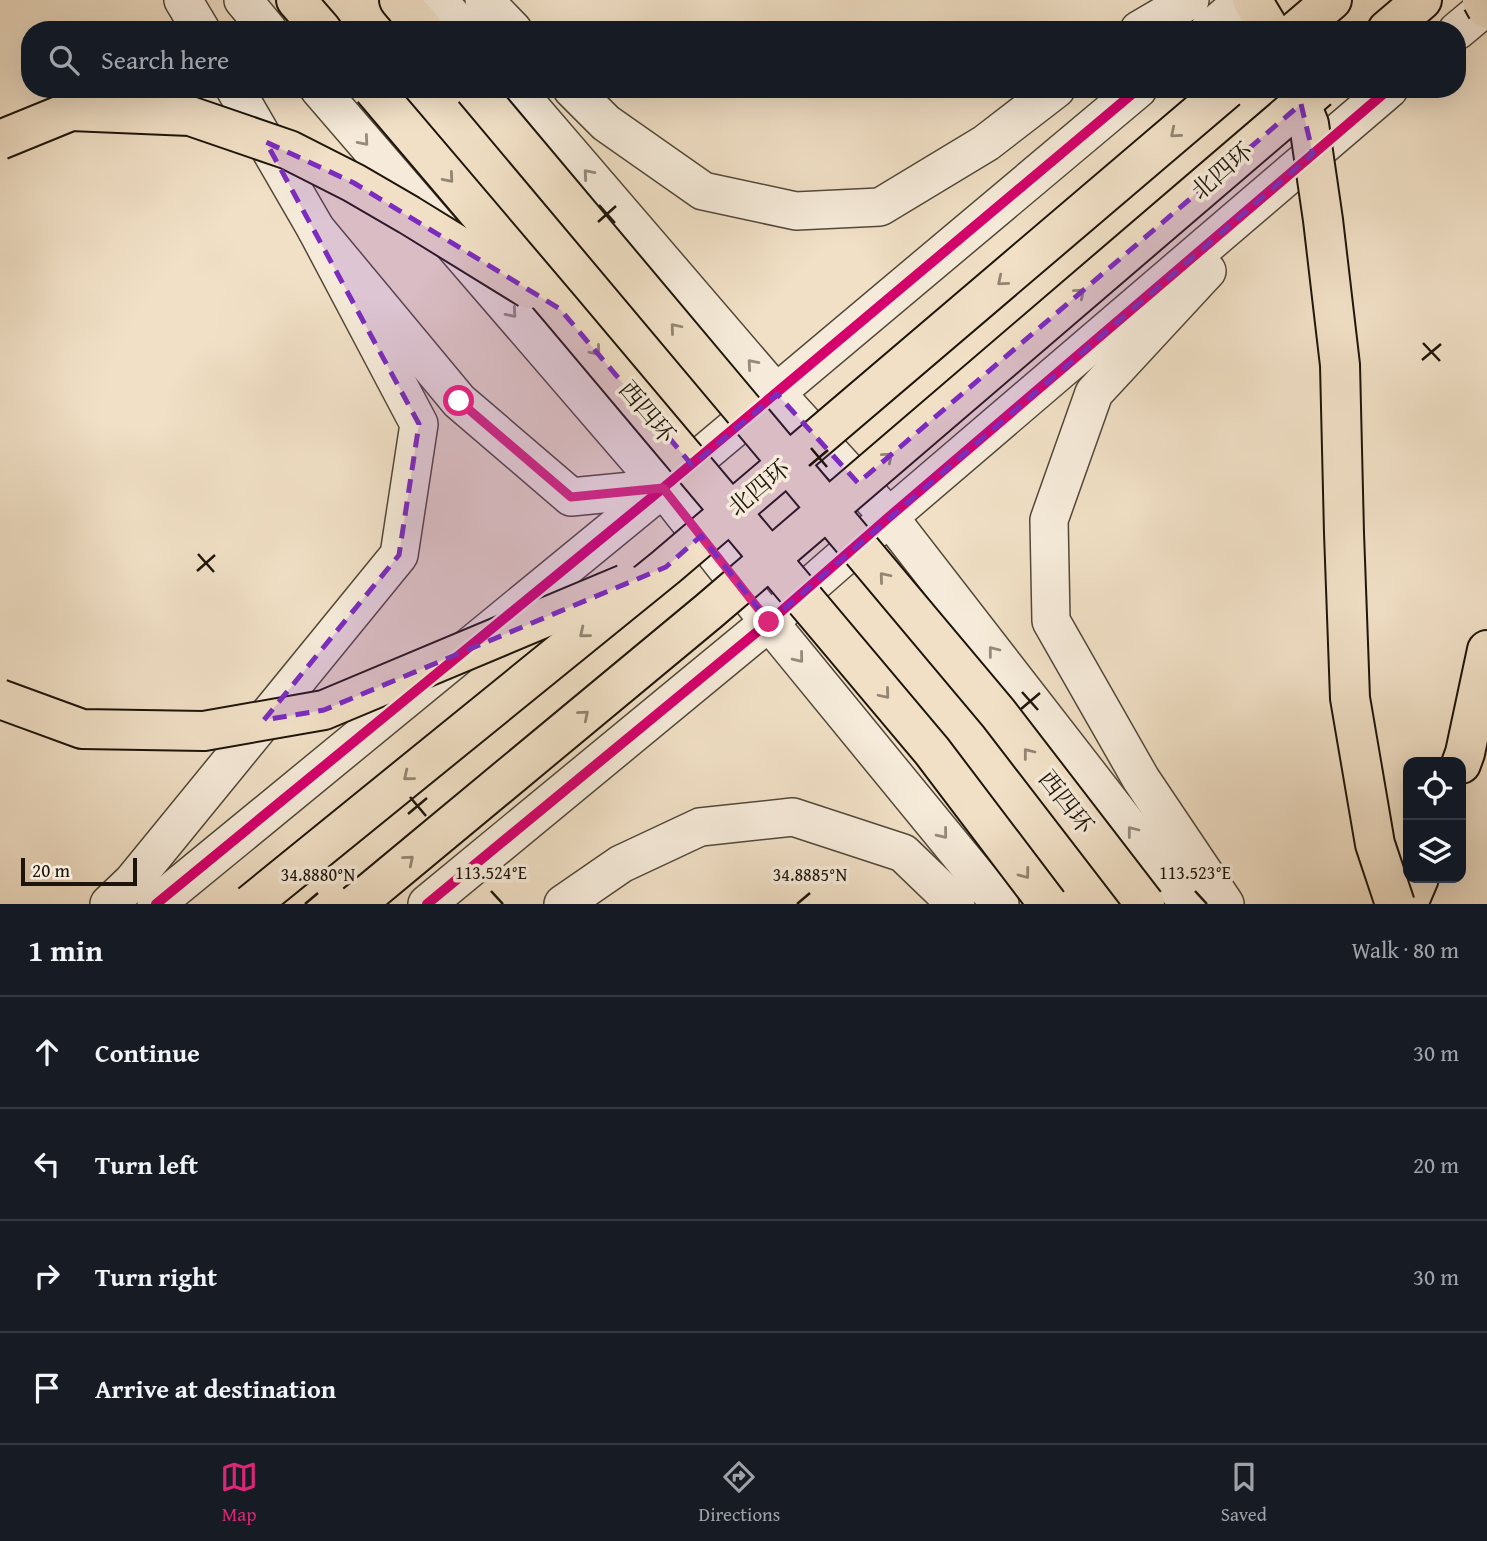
<!DOCTYPE html>
<html lang="en">
<head>
<meta charset="utf-8">
<style>
  :root { --surface:#171b24; --page:#20242c; --text:#f1f3f6; --muted:#9ea1a6; --line:#363941; --accent:#db2777 }
  body { margin:0; font-family:"Gentium Book Plus","Noto Serif SC",serif; background:var(--page); color:var(--text) }
  .controls { position:absolute; right:21px; bottom:21px; display:grid; overflow:hidden; border-radius:14px; box-shadow:0 7px 28px #0002 }
  .controls button { width:63px; height:63px; display:grid; place-items:center; padding:0; border:0; border-bottom:2px solid var(--line); background:var(--surface); color:var(--text); font:35px sans-serif }
  .scale { position:absolute; left:21px; bottom:18px; width:116px; box-sizing:border-box; padding-left:7px; border:4px solid #1d150b; border-top:0; font-size:19px; line-height:24px; white-space:nowrap; color:#1d150b; -webkit-text-stroke:5px #f6ebda; paint-order:stroke }
  .stop { position:absolute; width:21px; height:21px; margin:-16px; border:5px solid #db2777; border-radius:50%; background:#fff }
  .stop.end { background:#db2777; border-color:#fff; box-shadow:0 2px 7px #0008 }
  .list { margin:0; padding:0; list-style:none }
  h2 { display:flex; justify-content:space-between; align-items:center; height:91px; margin:0; padding:0 28px; font-size:30px }
  h2 small { font-size:23px; font-weight:400; color:var(--muted) }
  .list li { display:grid; grid-template-columns:46px 1fr auto; gap:21px; align-items:center; box-sizing:border-box; height:112px; padding:0 28px; border-top:2px solid var(--line) }
  .list b { display:block; font-size:26px; white-space:nowrap }
  .list em { font-size:23px; font-style:normal; color:var(--muted) }
  .icon { flex:none; width:38px; height:38px; fill:none; stroke:currentColor; stroke-width:2; stroke-linecap:round; stroke-linejoin:round }
  .map { position:relative; flex:none; width:1487px; height:904px; overflow:hidden }
  .search { position:absolute; background:var(--surface); box-shadow:0 7px 28px #0002; left:21px; right:21px; top:21px; height:77px; display:flex; align-items:center; gap:18px; box-sizing:border-box; padding:0 24px; border-radius:28px; color:var(--muted); font-size:26px }
  .sheet { height:539px; background:var(--surface) }
  nav { display:flex; justify-content:space-around; align-items:center; box-sizing:border-box; height:98px; border-top:2px solid var(--line); background:var(--surface); font-size:19px; color:var(--muted) }
  nav a { display:grid; justify-items:center; gap:4px }
  nav .on { color:var(--accent) }
  .map>svg:first-child { display:block }
  .lines { fill:none; stroke-linecap:round; stroke-linejoin:round }
  .tertiary-casing { stroke:#52483a; stroke-width:40 }
  .trunk-casing { stroke:#1d150b; stroke-width:42 }
  .tertiary { stroke:#f6ebda; stroke-width:37 }
  .trunk { stroke:#f1e0c6; stroke-width:38 }
  .trunk-bridge-casing { stroke:#1d150b; stroke-width:42; stroke-linecap:butt }
  .trunk-bridge { stroke:#f1e0c6; stroke-width:38 }
  .cycleway-casing { stroke:#f6ebda; stroke-width:15 }
  .cycleway { stroke:#d6006c; stroke-width:10 }
  .oneway { stroke:#928572 }
  .oneway2 { stroke:#948b7d }
  .route { stroke:#db2777; stroke-width:9 }
  .marked { fill:#7b2cbf; fill-opacity:0.2; stroke:#7b2cbf; stroke-width:5; stroke-dasharray:14 9; stroke-linejoin:round }
  .ticks { fill:none; stroke:#1d150b; stroke-width:2.5 }
  .labels { text-anchor:middle; stroke-width:7; stroke-linejoin:round; paint-order:stroke }
  .street-label { font-size:24px; fill:#1d150b; stroke:#f6ebda }
  .ticks-label { font-size:18px; text-anchor:middle; fill:#1d150b; stroke:#f6ebda; stroke-width:7; stroke-linejoin:round; paint-order:stroke }
</style>
</head>
<body>
<div class="map">
<svg width="1487" height="904" viewBox="0 0 1487 904">
  <rect width="100%" height="100%" fill="#f1e0c6"/>
  <filter id="stains"><feTurbulence type="fractalNoise" baseFrequency=".00286" numOctaves="4"/><feColorMatrix values="0 0 0 0 .2 0 0 0 0 .09 0 0 0 0 .02 0 0 0 .5 -.17"/></filter>
  <radialGradient id="worn" r=".72"><stop offset=".6" stop-color="#630" stop-opacity="0"/><stop offset="1" stop-color="#630" stop-opacity=".3"/></radialGradient>
  <g class="lines">
    <g class="tertiary-casing">
      <g id="tertiary">
        <path d="M 183,0 L 201,30"/>
        <path d="M 243,0 L 268,30"/>
        <path d="M 438,0 L 464,30"/>
        <path d="M 484,0 L 513,30"/>
        <path d="M 1139,30 L 1190,0"/>
        <path d="M 1209,30 L 1244,0"/>
        <path d="M 1457,31 L 1487,6"/>
        <path d="M 235,89 L 316,229 L 459,401 L 571,497 L 663,488"/>
        <path d="M 319,89 L 663,488 L 769,622 L 1000,904"/>
        <path d="M 515,89 L 777,394 L 889,517 L 1189,904"/>
        <path d="M 572,89 L 606,123 L 703,191 L 796,211 L 880,207 L 986,143 L 1056,89"/>
        <path d="M 1207,271 L 1094,393 L 1049,520 L 1051,621 L 1141,779 L 1225,904"/>
        <path d="M 109,904 L 133,881 L 399,555 L 419,424 L 316,229"/>
        <path d="M 156,904 L 663,488 L 1138,89"/>
        <path d="M 427,904 L 769,622 L 889,517 L 1389,89"/>
        <path d="M 563,904 L 621,864 L 700,827 L 793,817 L 903,853 L 956,904"/>
      </g>
    </g>
    <g class="trunk-casing">
      <g id="trunk">
        <path d="M 296,0 L 322,30"/>
        <path d="M 399,0 L 424,30"/>
        <path d="M 1252,0 L 1270,30"/>
        <path d="M 1297,30 L 1332,0"/>
        <path d="M 1387,30 L 1422,0"/>
        <path d="M 1461,764 L 1465,753 L 1487,650"/>
        <path d="M 1408,904 L 1419,878"/>
      </g>
    </g>
    <use href="#tertiary" class="tertiary"/>
    <use href="#trunk" class="trunk"/>
    <g class="trunk-bridge-casing">
      <g id="trunk-bridge">
        <path d="M 1482,0 L 1487,9"/>
        <path d="M 373,89 L 560,309 L 932,751 L 1048,904"/>
        <path d="M 474,89 L 998,713 L 1145,904"/>
        <path d="M 1295,89 L 1309,124 L 1323,220 L 1340,365 L 1344,533 L 1350,698 L 1375,844 L 1395,904"/>
        <path d="M 0,140 L 71,111 L 190,116 L 289,150 L 354,183 L 409,215 L 529,289"/>
        <path d="M 0,699 L 82,729 L 204,731 L 324,710 L 625,584"/>
        <path d="M 251,904 L 666,567 L 1227,89"/>
        <path d="M 356,904 L 709,611 L 1318,89"/>
      </g>
    </g>
    <use href="#trunk-bridge" class="trunk-bridge"/>
    <g class="cycleway-casing">
      <g id="cycleway">
        <path d="M 156,904 L 663,488 L 1138,89"/>
        <path d="M 427,904 L 769,622 L 889,517 L 1389,89"/>
      </g>
    </g>
    <use href="#cycleway" class="cycleway"/>
  </g>
  <defs><path id="oneway-chevron" d="M-2-3.5L2.5 0L-2 3.5" fill="none" stroke-width="1.6" stroke-linecap="round" stroke-linejoin="round" transform="scale(1.75)"/></defs>
  <g class="oneway">
    <use href="#oneway-chevron" transform="translate(1175 133) rotate(140)"/>
    <use href="#oneway-chevron" transform="translate(449 178) rotate(49)"/>
    <use href="#oneway-chevron" transform="translate(1002 281) rotate(140)"/>
    <use href="#oneway-chevron" transform="translate(1080 293) rotate(-41)"/>
    <use href="#oneway-chevron" transform="translate(675 328) rotate(-130)"/>
    <use href="#oneway-chevron" transform="translate(596 351) rotate(50)"/>
    <use href="#oneway-chevron" transform="translate(888 457) rotate(-41)"/>
    <use href="#oneway-chevron" transform="translate(884 577) rotate(-130)"/>
    <use href="#oneway-chevron" transform="translate(584 633) rotate(141)"/>
    <use href="#oneway-chevron" transform="translate(885 694) rotate(50)"/>
    <use href="#oneway-chevron" transform="translate(584 715) rotate(-40)"/>
    <use href="#oneway-chevron" transform="translate(1028 753) rotate(-128)"/>
    <use href="#oneway-chevron" transform="translate(408 776) rotate(141)"/>
    <use href="#oneway-chevron" transform="translate(409 860) rotate(-40)"/>
    <use href="#oneway-chevron" transform="translate(1025 874) rotate(53)"/>
  </g>
  <g class="oneway2">
    <use href="#oneway-chevron" transform="translate(364 141) rotate(49)"/>
    <use href="#oneway-chevron" transform="translate(588 174) rotate(-131)"/>
    <use href="#oneway-chevron" transform="translate(512 313) rotate(49)"/>
    <use href="#oneway-chevron" transform="translate(752 364) rotate(-131)"/>
    <use href="#oneway-chevron" transform="translate(993 651) rotate(-128)"/>
    <use href="#oneway-chevron" transform="translate(799 658) rotate(51)"/>
    <use href="#oneway-chevron" transform="translate(1132 831) rotate(-128)"/>
    <use href="#oneway-chevron" transform="translate(943 834) rotate(51)"/>
  </g>
  <g class="lines">
    <path class="route" d="M 459,401 L 571,497 L 663,488 L 769,622"/>
  </g>
  <path class="marked" d="M 1301,104 L 1313,154 L 769,622 L 701,536 L 666,567 L 324,710 L 264,720 L 399,555 L 419,424 L 266,142 L 354,183 L 560,309 L 692,465 L 777,394 L 858,483 Z"/>
  <path class="ticks" d="M 599,205 L 615,223M 598,222 L 616,206M 1423,343 L 1440,361M 1422,360 L 1441,344M 811,448 L 827,467M 809,466 L 828,450M 198,554 L 214,572M 197,571 L 215,555M 1022,692 L 1038,710M 1021,709 L 1040,693M 410,797 L 426,816M 408,814 L 427,798M 491,891 L 503,904M 1195,891 L 1207,904M 305,904 L 318,893M 797,904 L 810,893"/>
  <g class="labels">
    <g class="street-label">
      <text transform="translate(1222 171) rotate(-41)" y="8">北四环</text>
      <text transform="translate(647 412) rotate(50)" y="8">西四环</text>
      <text transform="translate(759 488) rotate(-40)" y="8">北四环</text>
      <text transform="translate(1066 802) rotate(52)" y="8">西四环</text>
    </g>
  </g>
  <g class="ticks-label">
    <text x="491" y="879">113.524°E</text>
    <text x="1195" y="879">113.523°E</text>
    <text x="318" y="881">34.8880°N</text>
    <text x="810" y="881">34.8885°N</text>
  </g>
  <rect width="100%" height="100%" filter="url(#stains)"/>
  <rect width="100%" height="100%" fill="url(#worn)"/>
</svg>
<div class="controls">
<button><svg class="icon" aria-label="locate" viewBox="0 0 24 24"><circle cx="12" cy="12" r="6"/><path d="M12 2v4M12 18v4M2 12h4M18 12h4"/></svg></button>
<button><svg class="icon" aria-label="layers" viewBox="0 0 24 24"><path d="M12 4l9 5-9 5-9-5zM3 14l9 5 9-5"/></svg></button>
</div>
<div class="scale">20 m</div>
<div class="stop" style="left:459px;top:401px"></div>
<div class="stop end" style="left:769px;top:622px"></div>
<div class="search"><svg class="icon" aria-label="search" viewBox="0 0 24 24"><circle cx="10" cy="10" r="6"/><path d="M15 15l6 6"/></svg>Search here</div>
</div>
<section class="sheet">
<h2>1 min<small>Walk · 80 m</small></h2>
<ul class="list">
<li><svg class="icon" aria-label="ahead" viewBox="0 0 24 24"><path d="M12 20V5M6 11l6-6 6 6"/></svg><div><b>Continue</b></div><em>30 m</em></li>
<li><svg class="icon" aria-label="left" viewBox="0 0 24 24"><path d="M17 20v-9H6M10 6l-5 5 5 5"/></svg><div><b>Turn left</b></div><em>20 m</em></li>
<li><svg class="icon" aria-label="right" viewBox="0 0 24 24"><path d="M7 20v-9h11M14 6l5 5-5 5"/></svg><div><b>Turn right</b></div><em>30 m</em></li>
<li><svg class="icon" aria-label="arrive" viewBox="0 0 24 24"><path d="M6 21V4h12l-3 4 3 4H6"/></svg><div><b>Arrive at destination</b></div></li>
</ul>
</section>
<nav>
<a class="on"><svg class="icon" aria-label="map" viewBox="0 0 24 24"><path d="M3 6l6-2 6 2 6-2v14l-6 2-6-2-6 2zM9 4v14M15 6v14"/></svg>Map</a>
<a><svg class="icon" aria-label="directions" viewBox="0 0 24 24"><path d="M12 3l9 9-9 9-9-9zM9 14v-3h6M13 9l2 2-2 2"/></svg>Directions</a>
<a><svg class="icon" aria-label="saved" viewBox="0 0 24 24"><path d="M7 4h10v16l-5-4-5 4z"/></svg>Saved</a>
</nav>
</body>
</html>
